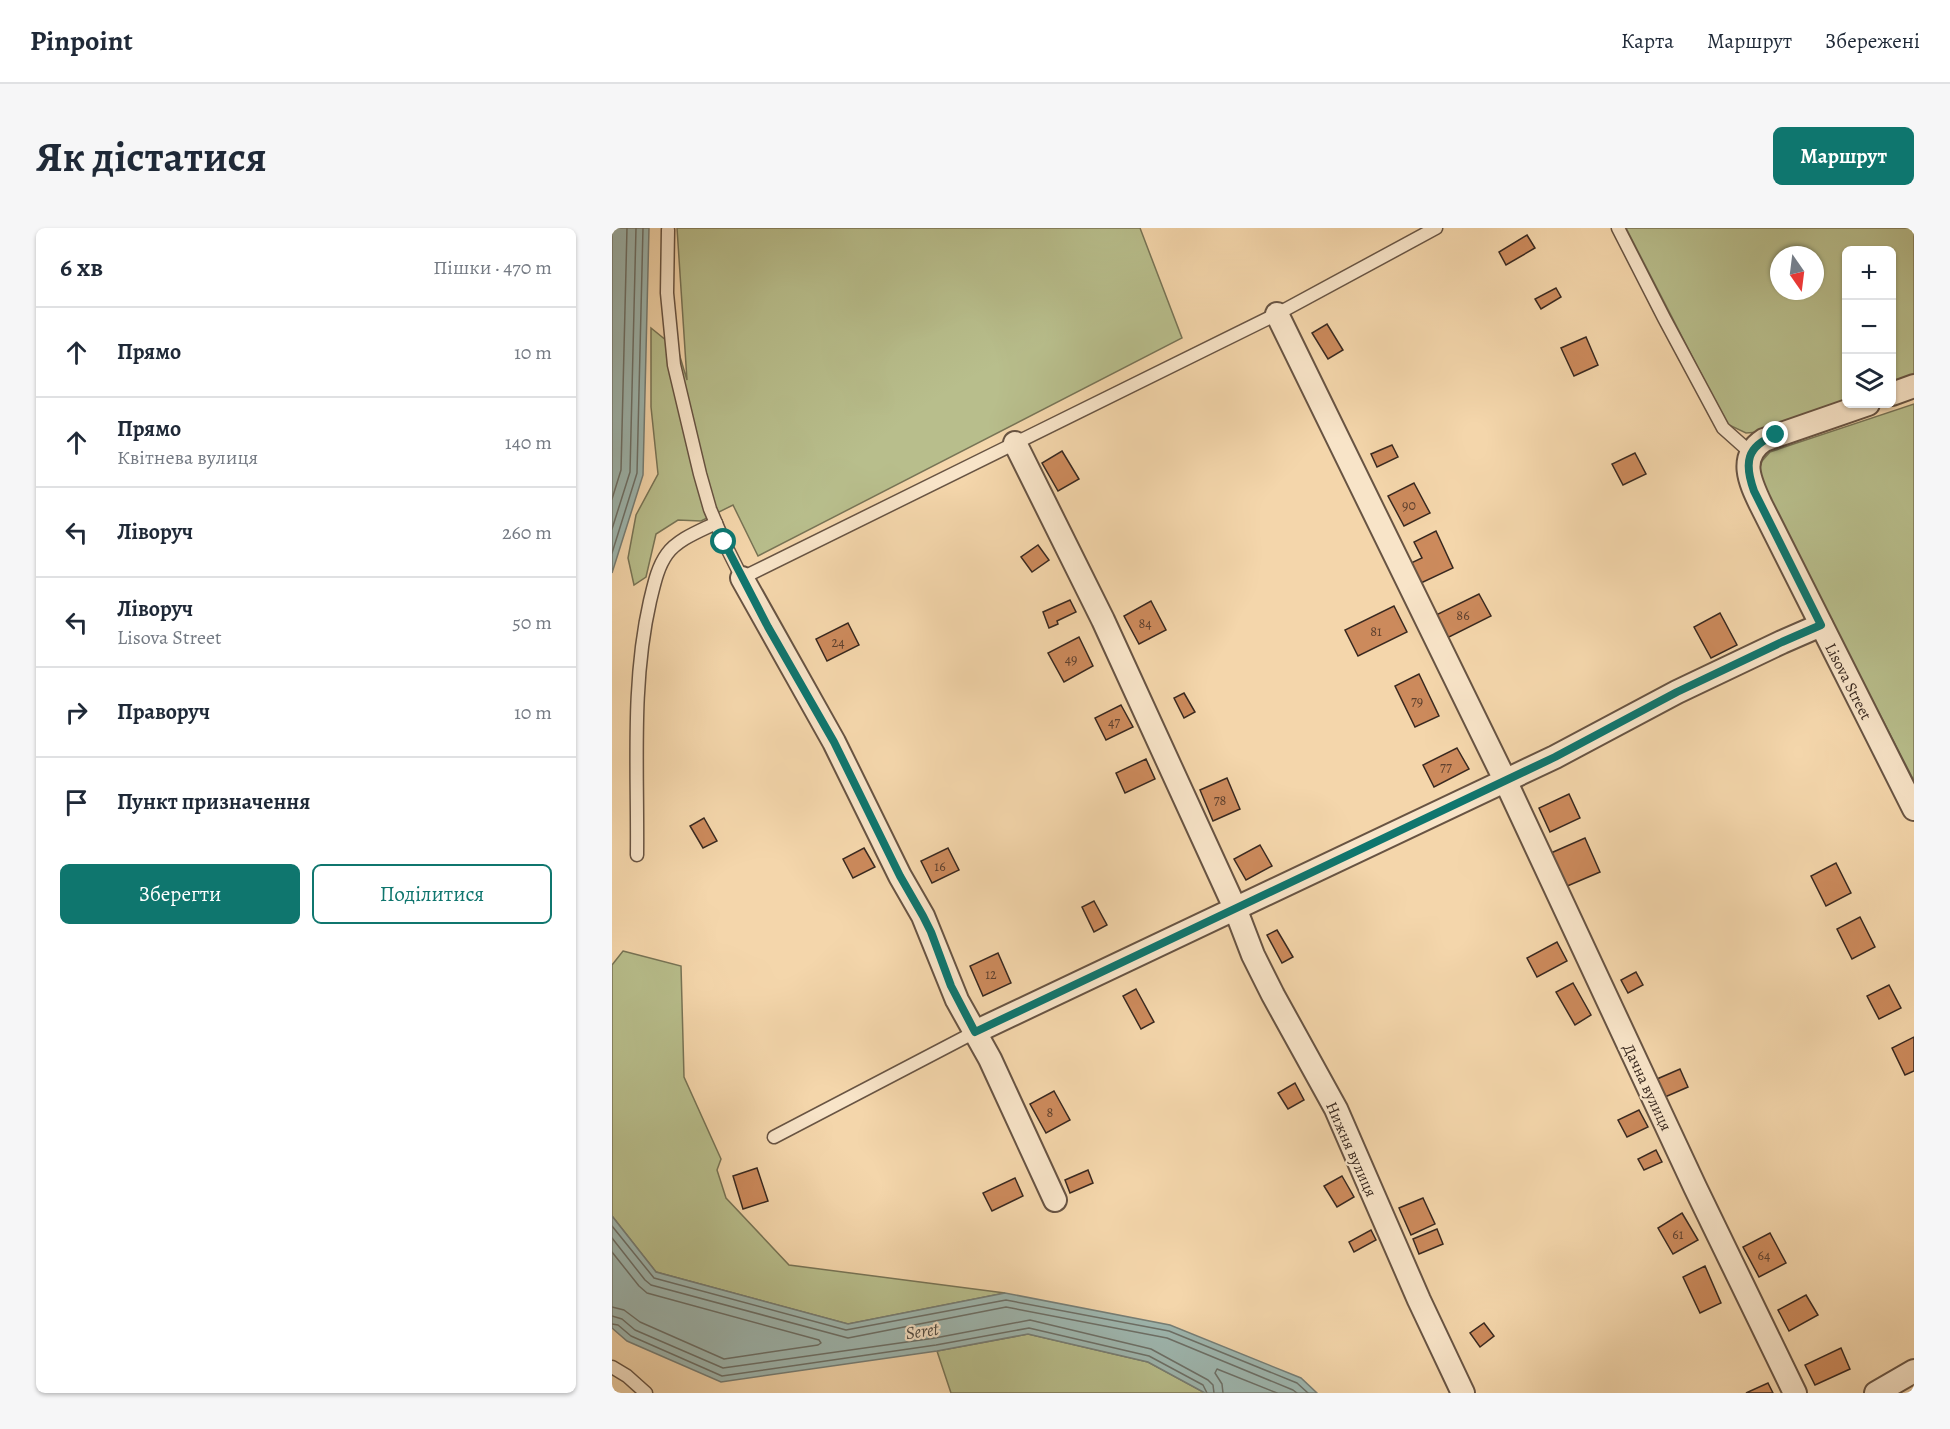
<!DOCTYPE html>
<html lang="uk">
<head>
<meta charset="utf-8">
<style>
  :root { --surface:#fff; --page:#f6f6f7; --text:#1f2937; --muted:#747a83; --line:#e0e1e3; --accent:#0f766e }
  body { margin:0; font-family:Alegreya,serif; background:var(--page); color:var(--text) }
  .controls { position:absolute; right:18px; top:18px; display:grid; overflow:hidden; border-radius:9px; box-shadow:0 2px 4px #0004 }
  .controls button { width:54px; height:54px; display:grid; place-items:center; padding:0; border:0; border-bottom:2px solid var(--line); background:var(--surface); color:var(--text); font:30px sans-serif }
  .compass { position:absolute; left:1158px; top:18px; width:54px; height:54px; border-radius:50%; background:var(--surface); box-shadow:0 2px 4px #0004; rotate:166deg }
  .stop { position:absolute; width:18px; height:18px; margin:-14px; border:4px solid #0f766e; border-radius:50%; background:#fff }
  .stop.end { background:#0f766e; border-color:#fff; box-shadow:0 2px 6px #0008 }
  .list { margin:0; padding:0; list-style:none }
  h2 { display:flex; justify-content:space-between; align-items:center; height:78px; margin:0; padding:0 24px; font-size:26px }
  h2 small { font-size:20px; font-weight:400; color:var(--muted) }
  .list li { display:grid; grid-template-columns:39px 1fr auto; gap:18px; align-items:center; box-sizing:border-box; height:90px; padding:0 24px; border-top:2px solid var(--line) }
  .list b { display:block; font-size:22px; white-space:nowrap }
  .list p { margin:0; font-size:20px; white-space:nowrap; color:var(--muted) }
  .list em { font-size:20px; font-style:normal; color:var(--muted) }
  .actions { display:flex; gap:12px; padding:18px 24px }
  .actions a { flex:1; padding:14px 0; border:2px solid var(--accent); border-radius:9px; text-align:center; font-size:21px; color:var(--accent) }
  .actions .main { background:var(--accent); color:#fff }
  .icon { flex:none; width:33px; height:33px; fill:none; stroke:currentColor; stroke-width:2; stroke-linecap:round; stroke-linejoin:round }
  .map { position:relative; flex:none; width:1302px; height:1165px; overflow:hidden; border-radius:9px }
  header { display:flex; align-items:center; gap:36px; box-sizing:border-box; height:84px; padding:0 30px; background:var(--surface); border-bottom:2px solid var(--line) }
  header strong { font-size:28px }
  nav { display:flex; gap:33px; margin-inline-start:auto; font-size:21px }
  .intro { display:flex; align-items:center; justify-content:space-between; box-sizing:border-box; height:144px; padding:0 36px }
  h1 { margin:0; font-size:42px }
  .button { padding:15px 27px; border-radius:9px; background:var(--accent); color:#fff; font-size:21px; font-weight:700 }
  main { display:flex; gap:36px; padding:0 36px }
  aside { flex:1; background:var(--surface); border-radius:9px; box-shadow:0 2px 4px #0004 }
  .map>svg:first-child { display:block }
  .green { fill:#b8be8c; stroke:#787456; stroke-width:1.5; fill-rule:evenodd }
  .water { fill:#9eb7b0; stroke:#767e76; stroke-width:1.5 }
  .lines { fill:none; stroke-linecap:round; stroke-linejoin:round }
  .shore { stroke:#6c7068; stroke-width:1.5 }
  .building { fill:#cc8a5c; stroke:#392920; stroke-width:1.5 }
  .lane-casing { stroke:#685443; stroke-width:15 }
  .street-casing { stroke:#685443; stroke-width:26 }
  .lane { stroke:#f8e4c8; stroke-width:12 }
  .street { stroke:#f8e4c8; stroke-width:22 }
  .route { stroke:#0f766e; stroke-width:8 }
  .labels { text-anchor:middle; stroke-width:4.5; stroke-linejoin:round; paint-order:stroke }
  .number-label { font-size:14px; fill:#5e412f }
  .street-label { font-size:16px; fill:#392920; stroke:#f8e4c8 }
  .water-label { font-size:18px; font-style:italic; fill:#524c44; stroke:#f8e4c8 }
</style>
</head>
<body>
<header>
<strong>Pinpoint</strong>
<nav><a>Карта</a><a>Маршрут</a><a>Збережені</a></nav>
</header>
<div class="intro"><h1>Як дістатися</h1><a class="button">Маршрут</a></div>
<main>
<aside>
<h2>6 хв<small>Пішки · 470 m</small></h2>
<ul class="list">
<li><svg class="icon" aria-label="ahead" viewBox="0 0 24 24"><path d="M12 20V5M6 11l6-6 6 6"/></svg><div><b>Прямо</b></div><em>10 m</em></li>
<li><svg class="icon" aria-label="ahead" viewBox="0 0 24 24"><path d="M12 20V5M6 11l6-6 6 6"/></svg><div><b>Прямо</b><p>Квітнева вулиця</p></div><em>140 m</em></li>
<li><svg class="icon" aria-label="left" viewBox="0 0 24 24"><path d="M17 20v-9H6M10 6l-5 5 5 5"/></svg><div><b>Ліворуч</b></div><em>260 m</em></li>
<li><svg class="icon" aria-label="left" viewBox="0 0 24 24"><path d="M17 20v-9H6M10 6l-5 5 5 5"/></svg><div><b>Ліворуч</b><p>Lisova Street</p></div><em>50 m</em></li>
<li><svg class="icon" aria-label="right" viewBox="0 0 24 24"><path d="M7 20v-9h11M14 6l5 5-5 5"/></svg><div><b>Праворуч</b></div><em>10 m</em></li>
<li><svg class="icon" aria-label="arrive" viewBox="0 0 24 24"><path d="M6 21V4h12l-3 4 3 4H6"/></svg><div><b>Пункт призначення</b></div></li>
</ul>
<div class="actions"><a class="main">Зберегти</a><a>Поділитися</a></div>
</aside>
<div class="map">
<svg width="1302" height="1165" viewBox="0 0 1302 1165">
  <rect width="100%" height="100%" fill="#f4d6ab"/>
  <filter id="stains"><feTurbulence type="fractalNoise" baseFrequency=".00333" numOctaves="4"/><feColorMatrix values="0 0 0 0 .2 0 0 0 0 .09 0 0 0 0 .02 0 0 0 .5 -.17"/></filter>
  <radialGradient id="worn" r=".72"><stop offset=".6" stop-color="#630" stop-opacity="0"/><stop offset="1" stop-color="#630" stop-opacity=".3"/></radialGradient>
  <g class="green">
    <path d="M 65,0 L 528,0 L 570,110 L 146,328 L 121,277 L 89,293 L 66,292 L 44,306 L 34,349 L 22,357 L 16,330 L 24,287 L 46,246 L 39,179 L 39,100 L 66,122 L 75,152 Z"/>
    <path d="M 1014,0 L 1302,0 L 1302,153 L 1280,161 L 1280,22 L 1234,22 L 1234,176 L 1160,203 L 1134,205 L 1115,196 ZM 1167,27 L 1203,27 L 1203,63 L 1167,63 Z"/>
    <path d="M 1302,176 L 1302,553 L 1145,247 L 1150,233 L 1158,224 Z"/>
    <path d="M 11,723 L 69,738 L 72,849 L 109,931 L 105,942 L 114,970 L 177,1037 L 393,1065 L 236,1096 L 44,1044 L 0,988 L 0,737 Z"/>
    <path d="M 416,1106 L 536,1134 L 593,1165 L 339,1165 L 325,1123 Z"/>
  </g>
  <g class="water">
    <path d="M 0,0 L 37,0 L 31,247 L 0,345 Z"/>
    <path d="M 0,988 L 44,1044 L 236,1096 L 393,1065 L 558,1097 L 689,1150 L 705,1165 L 593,1165 L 536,1134 L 416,1106 L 325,1123 L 109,1154 L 15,1113 L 0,1100 Z"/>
  </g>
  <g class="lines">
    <g class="shore">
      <path d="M 0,271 L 9,242 L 15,0"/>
      <path d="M 0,301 L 18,244 L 24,0"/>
      <path d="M 0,325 L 25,245 L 31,0"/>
      <path d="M 0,998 L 42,1050 L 234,1102 L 394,1072 L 557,1103 L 685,1155 L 696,1165"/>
      <path d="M 0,1010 L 33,1052 L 39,1057 L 236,1110 L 394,1079 L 555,1110 L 681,1162 L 685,1165"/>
      <path d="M 0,1024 L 27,1058 L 35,1065 L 207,1112 L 209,1115 L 206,1117 L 112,1131 L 28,1094 L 12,1082 L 0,1079"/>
      <path d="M 0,1088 L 10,1091 L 23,1102 L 111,1140 L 323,1110 L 418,1092 L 539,1121 L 596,1152 L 601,1157 L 602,1165"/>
      <path d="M 0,1096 L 6,1097 L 19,1108 L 110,1148 L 324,1117 L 417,1100 L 537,1128 L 591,1157 L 595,1165"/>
      <path d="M 611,1165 L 610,1156 L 603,1145 L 605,1141 L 665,1165"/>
    </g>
  </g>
  <g class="building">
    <path d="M 915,7 L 923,20 L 894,37 L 887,24 Z"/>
    <path d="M 944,60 L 949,69 L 929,81 L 923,71 Z"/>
    <path d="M 715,96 L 731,122 L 716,131 L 700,105 Z"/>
    <path d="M 974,109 L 986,137 L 962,148 L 949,120 Z"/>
    <path d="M 780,217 L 786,229 L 765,239 L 759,226 Z"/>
    <path d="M 450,223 L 467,251 L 446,263 L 430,235 Z"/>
    <path d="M 1023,225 L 1034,246 L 1011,257 L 1000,236 Z"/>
    <path d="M 802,255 L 818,285 L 792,298 L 776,268 Z"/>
    <path d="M 824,303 L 841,340 L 809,355 L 799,335 L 810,330 L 802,314 Z"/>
    <path d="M 426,317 L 437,332 L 420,344 L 409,329 Z"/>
    <path d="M 867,366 L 879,388 L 835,410 L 824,387 Z"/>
    <path d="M 458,372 L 464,384 L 445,393 L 446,396 L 437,400 L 431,384 Z"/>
    <path d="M 539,373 L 554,402 L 527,416 L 512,388 Z"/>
    <path d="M 782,378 L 795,404 L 746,428 L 733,402 Z"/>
    <path d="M 1108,385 L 1125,417 L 1099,430 L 1082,399 Z"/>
    <path d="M 236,395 L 247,417 L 215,433 L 204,411 Z"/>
    <path d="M 467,409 L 481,438 L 452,454 L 436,425 Z"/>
    <path d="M 807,446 L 827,488 L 803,499 L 783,458 Z"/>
    <path d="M 572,465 L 583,484 L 572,490 L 562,470 Z"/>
    <path d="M 509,477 L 521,499 L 494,512 L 483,490 Z"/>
    <path d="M 845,520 L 857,541 L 822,559 L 811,537 Z"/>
    <path d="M 534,531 L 543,551 L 513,565 L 504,545 Z"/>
    <path d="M 615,550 L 628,581 L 601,593 L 588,562 Z"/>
    <path d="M 957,566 L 968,590 L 938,604 L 927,580 Z"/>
    <path d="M 92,590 L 105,613 L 91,620 L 78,598 Z"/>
    <path d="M 973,610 L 988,644 L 953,659 L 939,625 Z"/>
    <path d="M 648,617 L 660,638 L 634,652 L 622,631 Z"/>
    <path d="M 252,620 L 263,639 L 241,650 L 231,631 Z"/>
    <path d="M 336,620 L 347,642 L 320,655 L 309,633 Z"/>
    <path d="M 1224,635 L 1239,665 L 1214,678 L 1199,648 Z"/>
    <path d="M 482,673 L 495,697 L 482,704 L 470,679 Z"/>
    <path d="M 1248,689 L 1263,719 L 1240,731 L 1225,701 Z"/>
    <path d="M 665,702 L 681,729 L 670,735 L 655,707 Z"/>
    <path d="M 945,714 L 955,733 L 925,749 L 915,730 Z"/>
    <path d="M 386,725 L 399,755 L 371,768 L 358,738 Z"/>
    <path d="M 1024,744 L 1031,757 L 1016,765 L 1009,752 Z"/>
    <path d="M 961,755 L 979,787 L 963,797 L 944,764 Z"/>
    <path d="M 1277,757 L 1289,780 L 1267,791 L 1255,768 Z"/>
    <path d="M 524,761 L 542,794 L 529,801 L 511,768 Z"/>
    <path d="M 1302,809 L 1302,843 L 1293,847 L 1280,820 Z"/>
    <path d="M 1068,841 L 1076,859 L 1053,869 L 1045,851 Z"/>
    <path d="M 683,855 L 692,872 L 676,881 L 666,865 Z"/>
    <path d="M 442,863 L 458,892 L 434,905 L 418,876 Z"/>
    <path d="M 1027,882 L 1036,899 L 1015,909 L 1006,892 Z"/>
    <path d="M 1044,922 L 1050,934 L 1032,942 L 1026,931 Z"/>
    <path d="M 145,940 L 156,973 L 131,981 L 121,948 Z"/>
    <path d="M 476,942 L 481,955 L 458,965 L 453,952 Z"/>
    <path d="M 730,948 L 742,969 L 725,979 L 712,958 Z"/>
    <path d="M 403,950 L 411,968 L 380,983 L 371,965 Z"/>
    <path d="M 811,970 L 823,996 L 799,1007 L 787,980 Z"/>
    <path d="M 1070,985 L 1086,1012 L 1061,1026 L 1046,1000 Z"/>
    <path d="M 825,1001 L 831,1016 L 807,1026 L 801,1011 Z"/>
    <path d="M 759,1002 L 764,1012 L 742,1024 L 737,1014 Z"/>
    <path d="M 1158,1005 L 1174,1035 L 1147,1049 L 1131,1019 Z"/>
    <path d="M 1093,1038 L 1109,1075 L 1088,1085 L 1071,1049 Z"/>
    <path d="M 1194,1067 L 1206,1087 L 1177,1103 L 1166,1082 Z"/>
    <path d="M 872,1095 L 882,1108 L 868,1119 L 858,1105 Z"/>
    <path d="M 1229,1120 L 1238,1141 L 1203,1157 L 1193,1137 Z"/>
    <path d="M 1156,1155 L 1161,1165 L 1134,1165 Z"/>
  </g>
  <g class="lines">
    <g class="lane-casing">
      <g id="lane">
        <path d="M 1006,0 L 1052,90 L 1111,200 L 1139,225"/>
        <path d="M 56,2 L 55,65 L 62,137 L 88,246 L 98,281 L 112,314 L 130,350 L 665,86 L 824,0"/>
        <path d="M 25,627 C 26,543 19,456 38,373 C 42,357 45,340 55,326 C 66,311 88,303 104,295"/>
        <path d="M 162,909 L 363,804"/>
        <path d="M 0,1139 L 15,1148 L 34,1165"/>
      </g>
    </g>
    <g class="street-casing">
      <g id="street">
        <path d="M 665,86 L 893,552 L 1083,959 L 1183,1165"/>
        <path d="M 1280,166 L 1302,158"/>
        <path d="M 1256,176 L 1152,212 C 1126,229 1138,254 1149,277 L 1302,581"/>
        <path d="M 403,215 L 491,392 L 623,680 L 641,727 L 661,767 L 724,881 L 807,1072 L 851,1165"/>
        <path d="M 130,350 L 222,514 L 288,648 L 311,688 L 345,772 L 378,831 L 443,972"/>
        <path d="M 363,804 L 943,529 L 1065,464 L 1170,414 L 1209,397"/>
        <path d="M 1264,1165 L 1302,1143"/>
      </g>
    </g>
    <use href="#lane" class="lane"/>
    <use href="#street" class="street"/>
  </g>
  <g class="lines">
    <path class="route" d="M 112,314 L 156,399 L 222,514 L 288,648 L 311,688 L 319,704 L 339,758 L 363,804 L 943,529 L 1065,464 L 1170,414 L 1209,397 L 1142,263 C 1132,235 1134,218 1164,207"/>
  </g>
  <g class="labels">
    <g class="number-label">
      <text x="797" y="282">90</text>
      <text x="851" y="392">86</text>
      <text x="533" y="400">84</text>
      <text x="764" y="408">81</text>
      <text x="226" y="419">24</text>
      <text x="459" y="436">49</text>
      <text x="805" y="478">79</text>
      <text x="502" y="499">47</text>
      <text x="834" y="544">77</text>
      <text x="608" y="577">78</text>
      <text x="328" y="643">16</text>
      <text x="379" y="751">12</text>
      <text x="438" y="889">8</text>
      <text x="1066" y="1011">61</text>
      <text x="1152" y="1032">64</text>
    </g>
    <g class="street-label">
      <text transform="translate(1237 453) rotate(63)" y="6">Lisova Street</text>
      <text transform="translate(1036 859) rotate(65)" y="6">Дачна вулиця</text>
      <text transform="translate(740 921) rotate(66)" y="6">Нижня вулиця</text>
    </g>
    <g class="water-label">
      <text transform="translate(310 1103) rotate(-8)" y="6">Seret</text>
    </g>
  </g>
  <rect width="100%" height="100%" filter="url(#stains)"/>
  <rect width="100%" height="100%" fill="url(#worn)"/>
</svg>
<div class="controls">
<button>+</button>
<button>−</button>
<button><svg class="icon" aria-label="layers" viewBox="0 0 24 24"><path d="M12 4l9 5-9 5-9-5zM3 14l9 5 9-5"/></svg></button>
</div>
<svg class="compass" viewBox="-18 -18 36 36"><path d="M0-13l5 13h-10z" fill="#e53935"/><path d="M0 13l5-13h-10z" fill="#747a83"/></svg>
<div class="stop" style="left:112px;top:314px"></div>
<div class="stop end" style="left:1164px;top:207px"></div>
</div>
</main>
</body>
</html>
